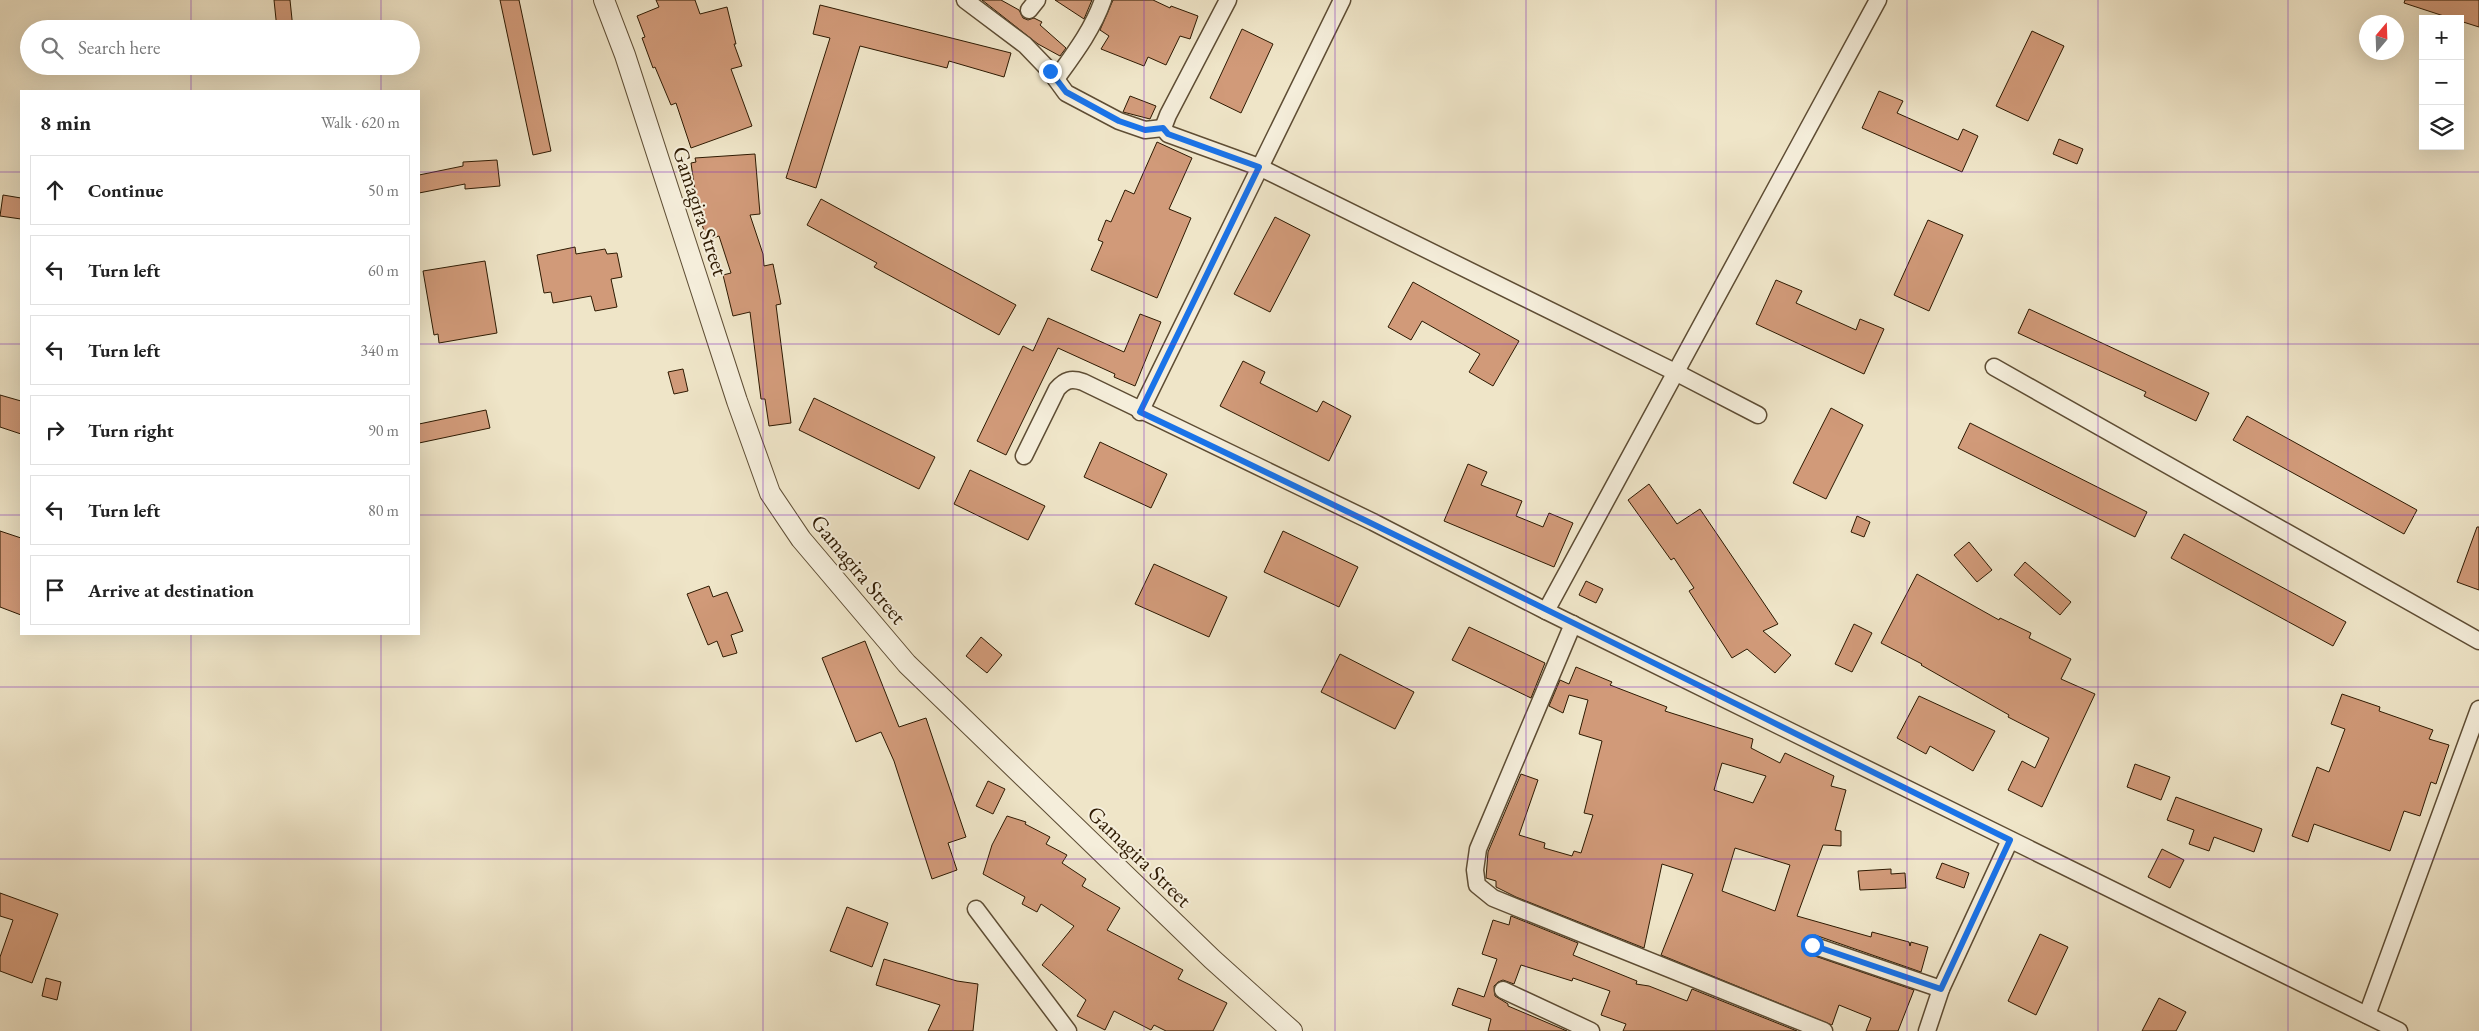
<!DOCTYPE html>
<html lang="en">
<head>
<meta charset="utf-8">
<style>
  :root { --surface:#fff; --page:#f2f2f2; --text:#222; --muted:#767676; --line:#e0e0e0 }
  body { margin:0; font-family:"EB Garamond",serif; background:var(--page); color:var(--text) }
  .controls { position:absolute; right:15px; top:15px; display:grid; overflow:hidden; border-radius:0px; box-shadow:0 5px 20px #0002 }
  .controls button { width:45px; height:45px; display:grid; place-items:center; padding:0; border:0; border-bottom:1px solid var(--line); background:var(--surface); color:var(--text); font:25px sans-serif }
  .compass { position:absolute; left:2359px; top:15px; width:45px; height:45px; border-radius:50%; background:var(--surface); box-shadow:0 5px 20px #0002; rotate:19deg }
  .stop { position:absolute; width:15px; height:15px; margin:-11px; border:4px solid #1a73e8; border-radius:50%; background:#fff }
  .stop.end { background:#1a73e8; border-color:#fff; box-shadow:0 1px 5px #0008 }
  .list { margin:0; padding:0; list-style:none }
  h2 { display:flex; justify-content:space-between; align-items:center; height:65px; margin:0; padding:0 20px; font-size:21px }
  h2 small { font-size:16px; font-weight:400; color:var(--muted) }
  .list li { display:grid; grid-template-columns:32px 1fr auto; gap:15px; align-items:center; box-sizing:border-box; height:70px; margin:0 10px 10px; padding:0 10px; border:1px solid var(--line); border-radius:0px }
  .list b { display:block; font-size:19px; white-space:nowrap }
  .list em { font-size:16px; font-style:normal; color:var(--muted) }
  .icon { flex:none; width:28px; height:28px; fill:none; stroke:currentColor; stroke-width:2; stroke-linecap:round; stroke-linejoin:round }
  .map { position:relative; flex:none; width:2479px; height:1031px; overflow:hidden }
  .search { position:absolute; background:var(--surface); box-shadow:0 5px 20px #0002; left:20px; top:20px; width:400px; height:55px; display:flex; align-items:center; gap:12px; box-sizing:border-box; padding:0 18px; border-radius:28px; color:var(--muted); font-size:19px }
  .panel { position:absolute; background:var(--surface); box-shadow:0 5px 20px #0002; left:20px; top:90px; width:400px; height:545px; border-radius:0px }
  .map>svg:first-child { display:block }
  .building { fill:#d19a79; stroke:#2e1a02; fill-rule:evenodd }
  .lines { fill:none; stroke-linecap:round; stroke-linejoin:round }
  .minor-casing { stroke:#5e4d34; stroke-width:19 }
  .tertiary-casing { stroke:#5e4d34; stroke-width:22 }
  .minor { stroke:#f5eedb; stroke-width:16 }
  .tertiary { stroke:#f5eedb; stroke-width:20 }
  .route { stroke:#1a73e8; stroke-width:6 }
  .grid { fill:none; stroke:#7b2cbf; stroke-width:1; stroke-opacity:0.55 }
  .labels { text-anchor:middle; stroke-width:4; stroke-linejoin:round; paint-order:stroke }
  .street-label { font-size:22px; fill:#2e1a02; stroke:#f5eedb }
</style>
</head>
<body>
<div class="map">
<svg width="2479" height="1031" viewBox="0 0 2479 1031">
  <rect width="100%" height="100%" fill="#efe5c8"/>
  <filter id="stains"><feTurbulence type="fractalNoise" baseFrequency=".004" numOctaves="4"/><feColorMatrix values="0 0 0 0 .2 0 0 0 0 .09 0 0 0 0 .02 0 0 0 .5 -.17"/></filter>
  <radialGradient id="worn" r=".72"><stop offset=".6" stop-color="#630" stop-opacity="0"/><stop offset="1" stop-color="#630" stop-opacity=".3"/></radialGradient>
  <g class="building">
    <path d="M 274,0 L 290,0 L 293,29 L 277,29 Z"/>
    <path d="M 500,0 L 519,0 L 551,151 L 533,155 Z"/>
    <path d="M 656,0 L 695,0 L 700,14 L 727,7 L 736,44 L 734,44 L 742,66 L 731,69 L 752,126 L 691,148 L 676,103 L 671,105 L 655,67 L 653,68 L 642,38 L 645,37 L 637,16 L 659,7 Z"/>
    <path d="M 982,0 L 1001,0 L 1019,10 L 1023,18 L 1028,20 L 1034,18 L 1042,22 L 1040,25 L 1066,48 L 1060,56 L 1038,44 Z"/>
    <path d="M 1055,0 L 1092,0 L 1084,19 Z"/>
    <path d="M 1113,0 L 1153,0 L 1170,8 L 1171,6 L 1198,16 L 1190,39 L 1180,36 L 1166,65 L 1148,57 L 1144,66 L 1101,49 L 1109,36 L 1100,30 Z"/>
    <path d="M 2405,0 L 2479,0 L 2479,27 L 2460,21 L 2460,19 L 2453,19 L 2404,3 Z"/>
    <path d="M 820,5 L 1011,53 L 1004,77 L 949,61 L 947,68 L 860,46 L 816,188 L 786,178 L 830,38 L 813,34 Z"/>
    <path d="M 1242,29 L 1273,44 L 1241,113 L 1210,98 Z"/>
    <path d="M 2032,31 L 2064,46 L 2028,121 L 1996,106 Z"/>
    <path d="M 1879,91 L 1903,101 L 1897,113 L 1958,140 L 1963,129 L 1978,136 L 1962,172 L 1862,128 Z"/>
    <path d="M 1130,96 L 1156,106 L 1150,119 L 1123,112 Z"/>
    <path d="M 2059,139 L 2083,149 L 2077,164 L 2053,154 Z"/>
    <path d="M 1157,142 L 1192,158 L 1169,209 L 1191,218 L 1157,298 L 1091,270 L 1103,242 L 1098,240 L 1106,220 L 1111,222 L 1125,190 L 1134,194 Z"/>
    <path d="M 755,154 L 760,214 L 750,215 L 763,254 L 764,266 L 773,264 L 781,304 L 776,305 L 791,423 L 769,426 L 765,399 L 761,399 L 750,312 L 733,316 L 723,275 L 731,273 L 719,236 L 707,240 L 698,212 L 691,163 L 696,162 L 695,158 Z"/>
    <path d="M 497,160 L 500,186 L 465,189 L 465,184 L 419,193 L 419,175 L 463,166 L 463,162 Z"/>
    <path d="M 3,195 L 21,198 L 21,219 L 0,216 Z"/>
    <path d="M 821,199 L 1016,305 L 999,335 L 874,267 L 877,263 L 807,225 Z"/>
    <path d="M 1275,217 L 1310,235 L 1270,312 L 1234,294 Z"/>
    <path d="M 1928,220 L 1963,235 L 1929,311 L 1894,295 Z"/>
    <path d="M 575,247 L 576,254 L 605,249 L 607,254 L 617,253 L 622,277 L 611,279 L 617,307 L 595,311 L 591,296 L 553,303 L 551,292 L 544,293 L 537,255 Z"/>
    <path d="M 485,261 L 497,333 L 439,343 L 438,334 L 434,335 L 423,271 Z"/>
    <path d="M 1776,280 L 1802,291 L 1796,303 L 1856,330 L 1860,319 L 1884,329 L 1864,374 L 1756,324 Z"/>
    <path d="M 1413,282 L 1519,341 L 1493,386 L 1469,372 L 1480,354 L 1422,321 L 1411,340 L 1388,327 Z"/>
    <path d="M 2029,309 L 2209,393 L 2196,421 L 2144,396 L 2146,392 L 2018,333 Z"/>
    <path d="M 1140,314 L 1161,322 L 1135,386 L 1114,377 L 1115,374 L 1058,348 L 1006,455 L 977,441 L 1023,346 L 1033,351 L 1048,318 L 1124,352 Z"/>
    <path d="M 1243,361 L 1265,372 L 1260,383 L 1317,412 L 1323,401 L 1351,416 L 1329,461 L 1220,406 Z"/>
    <path d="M 683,369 L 688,391 L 674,394 L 668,372 Z"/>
    <path d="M 0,395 L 21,401 L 21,434 L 0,427 Z"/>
    <path d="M 814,398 L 935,457 L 919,489 L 799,430 Z"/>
    <path d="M 1831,408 L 1863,425 L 1826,499 L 1793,483 Z"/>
    <path d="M 486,410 L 490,428 L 419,443 L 419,424 Z"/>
    <path d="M 2247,416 L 2417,510 L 2404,534 L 2233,440 Z"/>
    <path d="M 1970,423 L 2147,512 L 2135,537 L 1958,448 Z"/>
    <path d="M 1100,442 L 1167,474 L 1151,508 L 1084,477 Z"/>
    <path d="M 1468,464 L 1487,472 L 1481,485 L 1522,501 L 1516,516 L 1543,527 L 1549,513 L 1573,523 L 1554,567 L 1444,521 Z"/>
    <path d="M 970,470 L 1045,506 L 1028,540 L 954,504 Z"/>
    <path d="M 1649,484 L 1677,524 L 1700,509 L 1778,624 L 1763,631 L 1791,655 L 1775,673 L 1747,649 L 1732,658 L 1689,591 L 1694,588 L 1674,558 L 1671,560 L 1628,500 Z"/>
    <path d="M 1857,516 L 1870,522 L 1864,537 L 1851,532 Z"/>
    <path d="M 2477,527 L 2479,527 L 2479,590 L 2457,582 Z"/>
    <path d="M 0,531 L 21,538 L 21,615 L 0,607 Z"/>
    <path d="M 1283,531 L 1358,567 L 1339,607 L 1264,572 Z"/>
    <path d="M 2184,534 L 2346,622 L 2333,646 L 2171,558 Z"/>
    <path d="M 1969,542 L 1992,570 L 1977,582 L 1954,555 Z"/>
    <path d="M 2025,562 L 2071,602 L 2060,615 L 2014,575 Z"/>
    <path d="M 1154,564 L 1227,597 L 1209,637 L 1135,604 Z"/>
    <path d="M 1917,574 L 1999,620 L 2000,618 L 2031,633 L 2029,638 L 2071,659 L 2061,679 L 2095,694 L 2042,807 L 2008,790 L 2022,761 L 2035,768 L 2049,738 L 2008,717 L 2009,715 L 1921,665 L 1922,664 L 1881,643 Z"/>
    <path d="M 1586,581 L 1603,589 L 1596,603 L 1579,595 Z"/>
    <path d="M 709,586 L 713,597 L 727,592 L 743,631 L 731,635 L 737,653 L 723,657 L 717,641 L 708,645 L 687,594 Z"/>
    <path d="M 1854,624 L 1872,633 L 1852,672 L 1835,664 Z"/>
    <path d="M 1469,627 L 1545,663 L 1531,698 L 1452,660 Z"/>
    <path d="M 981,637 L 1002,655 L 987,673 L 966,656 Z"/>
    <path d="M 865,641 L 899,727 L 926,718 L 966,837 L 948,843 L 957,870 L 932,879 L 894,761 L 881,732 L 856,742 L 822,658 Z"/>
    <path d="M 1340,654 L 1414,692 L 1395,729 L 1321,692 Z"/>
    <path d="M 1576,667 L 1612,682 L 1610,685 L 1667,707 L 1665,711 L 1753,739 L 1751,748 L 1780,763 L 1785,753 L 1834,776 L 1831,786 L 1846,790 L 1835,830 L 1841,831 L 1841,846 L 1823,845 L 1797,916 L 1871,937 L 1872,932 L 1909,942 L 1910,946 L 1911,942 L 1928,947 L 1921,972 L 1815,935 L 1805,938 L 1802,947 L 1809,954 L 1914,990 L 1898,1031 L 1866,1031 L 1871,1018 L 1839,1005 L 1832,1025 L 1661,955 L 1693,874 L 1662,864 L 1644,948 L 1516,897 L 1496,887 L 1496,881 L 1486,878 L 1488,852 L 1521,774 L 1538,780 L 1519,835 L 1545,843 L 1544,848 L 1572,856 L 1574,851 L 1581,853 L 1593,815 L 1584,813 L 1602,741 L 1579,734 L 1588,700 L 1569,695 L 1563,713 L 1549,706 L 1560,680 L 1569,684 ZM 1722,763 L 1766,776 L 1753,803 L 1714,790 ZM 1735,848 L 1790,865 L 1775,911 L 1722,891 Z"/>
    <path d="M 2342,694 L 2380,707 L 2379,711 L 2433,730 L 2429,739 L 2449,745 L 2436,784 L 2431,782 L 2420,816 L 2404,811 L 2390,851 L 2314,824 L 2308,842 L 2292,836 L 2317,767 L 2329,772 L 2345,729 L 2331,724 Z"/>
    <path d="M 1919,696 L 1995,731 L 1973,771 L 1930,746 L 1926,754 L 1897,738 Z"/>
    <path d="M 2135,764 L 2170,777 L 2161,800 L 2127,787 Z"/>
    <path d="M 988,781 L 1005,789 L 993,814 L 976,806 Z"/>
    <path d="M 2176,797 L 2262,829 L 2254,852 L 2214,837 L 2209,851 L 2189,844 L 2194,830 L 2167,820 Z"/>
    <path d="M 1007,816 L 1026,822 L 1025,824 L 1050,837 L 1046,844 L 1067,855 L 1062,863 L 1086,879 L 1082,886 L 1120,908 L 1107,930 L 1183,970 L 1178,979 L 1227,1003 L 1213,1031 L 1166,1031 L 1154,1025 L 1151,1030 L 1114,1011 L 1105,1030 L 1077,1016 L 1086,1000 L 1042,965 L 1074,926 L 1041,904 L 1037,912 L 1022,904 L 1025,897 L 983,874 L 992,845 Z"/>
    <path d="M 2162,849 L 2184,860 L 2170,888 L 2148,877 Z"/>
    <path d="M 1942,863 L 1969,873 L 1964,888 L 1936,878 Z"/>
    <path d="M 1891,869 L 1891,874 L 1905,873 L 1906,888 L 1860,890 L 1858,871 Z"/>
    <path d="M 0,893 L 58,914 L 32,983 L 0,971 L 0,957 L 13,920 L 0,916 Z"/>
    <path d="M 847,907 L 888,923 L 872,967 L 830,951 Z"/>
    <path d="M 1511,916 L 1578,943 L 1573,955 L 1637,981 L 1636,984 L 1649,986 L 1687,1001 L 1692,989 L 1797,1031 L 1623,1031 L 1626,1024 L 1601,1015 L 1610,991 L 1573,978 L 1572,981 L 1521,965 L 1514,984 L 1503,980 L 1498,982 L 1494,986 L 1495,996 L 1508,1004 L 1508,1006 L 1567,1031 L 1488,1031 L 1491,1019 L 1452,1005 L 1458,988 L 1484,997 L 1497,959 L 1482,954 L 1493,920 L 1509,925 Z"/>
    <path d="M 2040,934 L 2068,947 L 2036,1015 L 2008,1001 Z"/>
    <path d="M 884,959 L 957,981 L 978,984 L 973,1031 L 928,1031 L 940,1005 L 876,985 Z"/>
    <path d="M 46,978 L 61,982 L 57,1000 L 42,996 Z"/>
    <path d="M 2159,998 L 2186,1012 L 2176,1031 L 2142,1031 Z"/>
  </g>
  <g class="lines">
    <g class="minor-casing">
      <g id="minor">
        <path d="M 965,0 L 1025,45 L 1050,71 L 1066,93 L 1119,121 L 1145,130 L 1163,128"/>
        <path d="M 1228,0 L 1168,115 L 1163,128 L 1168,134 L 1259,167 L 1677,373 L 1758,415"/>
        <path d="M 1029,10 L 1037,0"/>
        <path d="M 1056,79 C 1074,54 1093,29 1103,0"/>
        <path d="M 1994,367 L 2479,641"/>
        <path d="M 1140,412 L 1342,0"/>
        <path d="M 1024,456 L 1057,389 C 1065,380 1071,378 1083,382 L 1373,522 L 1546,611 L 2399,1031"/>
        <path d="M 1546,611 L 1878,0"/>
        <path d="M 1573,624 L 1478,849 L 1475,870 L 1477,885 L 1493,898 L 1824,1031"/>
        <path d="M 976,909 L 1068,1031"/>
        <path d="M 1812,945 L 1941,989"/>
        <path d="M 1503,990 L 1591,1031"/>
        <path d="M 2367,1015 L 2479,709"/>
        <path d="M 1927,1031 L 1941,989 L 2010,840"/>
      </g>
    </g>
    <g class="tertiary-casing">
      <path id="tertiary" d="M 604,0 L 625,55 L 737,401 L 770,493 L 801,539 L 907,664 L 1212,959 L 1292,1031"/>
    </g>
    <use href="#minor" class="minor"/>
    <use href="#tertiary" class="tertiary"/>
  </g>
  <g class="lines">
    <path class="route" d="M 1050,71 L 1066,92 L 1119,121 L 1145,130 L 1163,128 L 1168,134 L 1259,167 L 1140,412 C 1432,550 1720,697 2010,840 L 1941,989 L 1812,945"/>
  </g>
  <path class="grid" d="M 191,0 L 191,29M 381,0 L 381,29M 572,0 L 572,1031M 763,0 L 763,1031M 953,0 L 953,1031M 1144,0 L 1144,1031M 1335,0 L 1335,1031M 1526,0 L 1526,1031M 1716,0 L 1716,1031M 1907,0 L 1907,1031M 2098,0 L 2098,1031M 2288,0 L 2288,1031M 191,66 L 191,91M 381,66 L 381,91M 0,172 L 21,172M 419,172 L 2479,172M 0,344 L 21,344M 419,344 L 2479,344M 0,515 L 21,515M 419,515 L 2479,515M 191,634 L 191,1031M 381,634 L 381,1031M 0,687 L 2479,687M 0,859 L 2479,859"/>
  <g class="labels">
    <g class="street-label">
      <text transform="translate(701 211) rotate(72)" y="8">Gamagira Street</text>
      <text transform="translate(859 569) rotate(50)" y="8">Gamagira Street</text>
      <text transform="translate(1140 856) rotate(44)" y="8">Gamagira Street</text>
    </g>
  </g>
  <rect width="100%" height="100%" filter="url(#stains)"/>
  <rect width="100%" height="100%" fill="url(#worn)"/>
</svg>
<div class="controls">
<button>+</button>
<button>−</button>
<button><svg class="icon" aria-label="layers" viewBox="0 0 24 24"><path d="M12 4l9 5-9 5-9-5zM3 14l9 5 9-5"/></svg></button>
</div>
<svg class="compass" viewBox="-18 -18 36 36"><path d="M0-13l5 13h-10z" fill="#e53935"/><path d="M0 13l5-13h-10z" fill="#767676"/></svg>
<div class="stop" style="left:1812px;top:945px"></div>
<div class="stop end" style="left:1050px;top:71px"></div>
<div class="search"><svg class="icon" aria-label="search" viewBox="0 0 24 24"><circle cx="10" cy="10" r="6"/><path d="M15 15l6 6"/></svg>Search here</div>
<section class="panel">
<h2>8 min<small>Walk · 620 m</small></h2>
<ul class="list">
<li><svg class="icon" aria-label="ahead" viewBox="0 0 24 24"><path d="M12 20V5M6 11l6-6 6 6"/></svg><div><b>Continue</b></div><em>50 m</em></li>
<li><svg class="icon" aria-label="left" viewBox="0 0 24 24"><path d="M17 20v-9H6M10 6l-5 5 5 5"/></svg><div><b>Turn left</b></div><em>60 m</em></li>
<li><svg class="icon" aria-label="left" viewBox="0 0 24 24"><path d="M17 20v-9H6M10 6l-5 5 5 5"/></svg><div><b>Turn left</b></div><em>340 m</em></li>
<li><svg class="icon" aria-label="right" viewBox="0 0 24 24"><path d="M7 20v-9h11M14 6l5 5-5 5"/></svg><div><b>Turn right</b></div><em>90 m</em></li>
<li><svg class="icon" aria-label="left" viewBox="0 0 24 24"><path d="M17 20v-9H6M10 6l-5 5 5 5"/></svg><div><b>Turn left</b></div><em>80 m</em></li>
<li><svg class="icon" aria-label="arrive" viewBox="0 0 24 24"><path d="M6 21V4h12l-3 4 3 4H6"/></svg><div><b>Arrive at destination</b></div></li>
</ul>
</section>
</div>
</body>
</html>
